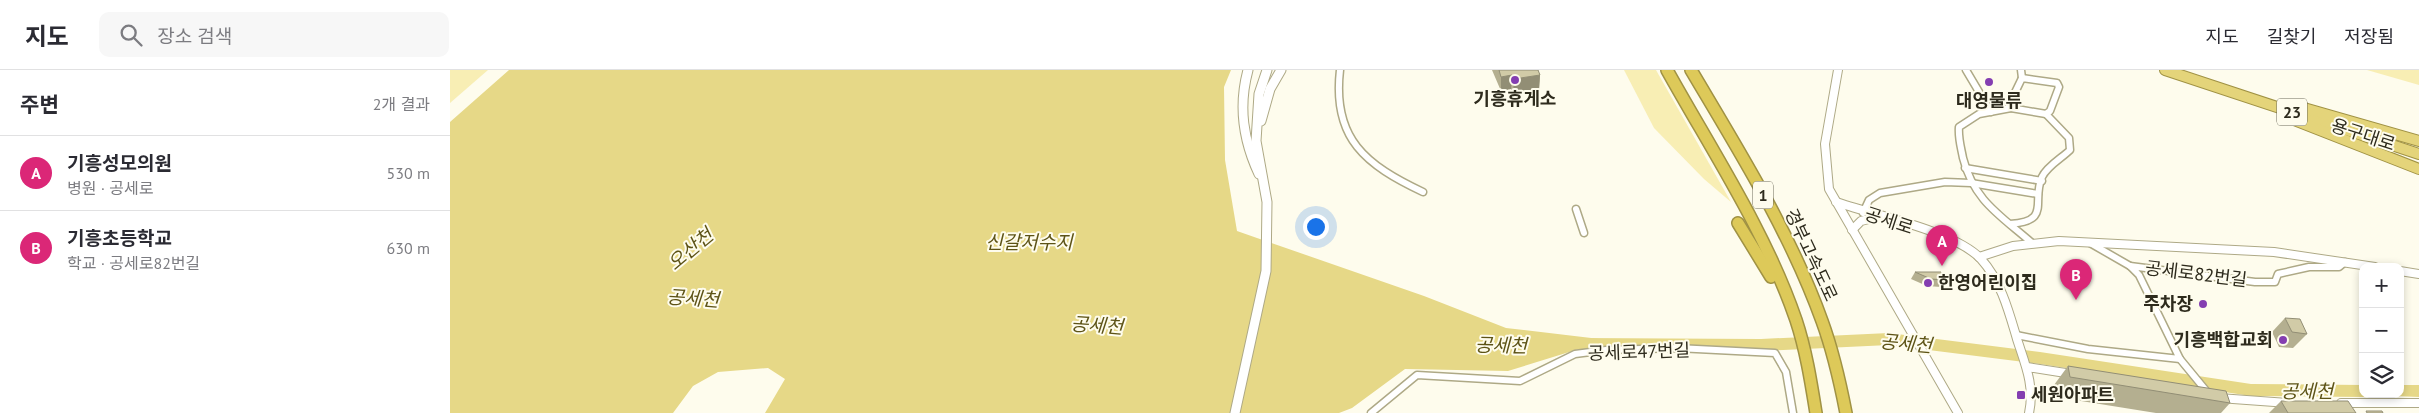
<!DOCTYPE html>
<html lang="ko">
<head>
<meta charset="utf-8">
<style>
  :root { --surface:#fff; --page:#f7f7f7; --text:#2b2b33; --muted:#7c7c81; --line:#e1e1e2; --accent:#db2777 }
  body { margin:0; font-family:"PT Sans","Noto Sans KR",sans-serif; background:var(--page); color:var(--text) }
  .controls { position:absolute; right:15px; bottom:15px; display:grid; overflow:hidden; border-radius:10px; box-shadow:0 2px 8px #0003 }
  .controls button { width:45px; height:45px; display:grid; place-items:center; padding:0; border:0; border-bottom:1px solid var(--line); background:var(--surface); color:var(--text); font:25px sans-serif }
  .you { position:absolute; left:865px; top:156px; width:18px; height:18px; margin:-12px; border:4px solid #fff; border-radius:50%; background:#1a73e8; box-shadow:0 0 0 8px #1a73e833 }
  .badge { display:grid; place-items:center; width:32px; height:32px; border-radius:50%; background:var(--accent); color:#fff; font-size:16px; font-weight:700 }
  .pin { position:absolute; translate:-50% -41px; filter:drop-shadow(0 1px 2px #0008) }
  .pin::after { content:''; position:absolute; top:26px; width:18px; height:15px; background:inherit; clip-path:polygon(0 0,100% 0,50% 100%) }
  .list { margin:0; padding:0; list-style:none }
  h2 { display:flex; justify-content:space-between; align-items:center; height:65px; margin:0; padding:0 20px; font-size:21px }
  h2 small { font-size:16px; font-weight:400; color:var(--muted) }
  .list li { display:grid; grid-template-columns:32px 1fr auto; gap:15px; align-items:center; box-sizing:border-box; height:75px; padding:0 20px; border-top:1px solid var(--line) }
  .list b { display:block; font-size:19px; white-space:nowrap }
  .list p { margin:0; font-size:16px; white-space:nowrap; color:var(--muted) }
  .list em { font-size:16px; font-style:normal; color:var(--muted) }
  .icon { flex:none; width:28px; height:28px; fill:none; stroke:currentColor; stroke-width:2; stroke-linecap:round; stroke-linejoin:round }
  .map { position:relative; flex:none; width:1969px; height:343px; overflow:hidden }
  header { display:flex; align-items:center; gap:30px; box-sizing:border-box; height:70px; padding:0 25px; background:var(--surface); border-bottom:1px solid var(--line) }
  header strong { font-size:24px }
  nav { display:flex; gap:28px; margin-inline-start:auto; font-size:18px }
  .search { width:350px; height:45px; background:var(--page); display:flex; align-items:center; gap:12px; box-sizing:border-box; padding:0 18px; border-radius:10px; color:var(--muted); font-size:19px }
  main { display:flex }
  aside { flex:1; background:var(--surface) }
  .map>svg:first-child { display:block }
  .green { fill:#f8eeb4 }
  .water { fill:#e6d887 }
  .lines { fill:none; stroke-linecap:round; stroke-linejoin:round }
  .river { fill:#e6d887; fill-rule:evenodd }
  .minor-casing { stroke:#aea986; stroke-width:9 }
  .tertiary-casing { stroke:#aea986; stroke-width:10 }
  .secondary-casing { stroke:#aea986; stroke-width:11 }
  .trunk-casing { stroke:#a09244; stroke-width:12 }
  .motorway-casing { stroke:#a09244; stroke-width:14 }
  .minor { stroke:#fff; stroke-width:6 }
  .tertiary { stroke:#fff; stroke-width:8 }
  .secondary { stroke:#fff; stroke-width:9 }
  .trunk { stroke:#e4d47a; stroke-width:10 }
  .motorway { stroke:#ddc959; stroke-width:11 }
  .wall { fill:#b4af90 }
  .shaded-wall { fill:#928e75 }
  .building { fill:#d1cba7; stroke:#928e75 }
  .poi-dot { fill:#843eb1; stroke:#fefced; stroke-width:2 }
  .labels { text-anchor:middle; stroke-width:4; stroke-linejoin:round; paint-order:stroke }
  .shield { fill:#fefced; stroke:#6c6a5b; stroke-width:1 }
  .shield-label { font-size:16px; font-weight:bold; fill:#2e2b1d }
  .poi-label { font-size:18px; font-weight:bold; fill:#2e2b1d; stroke:#fefced }
  .street-label { font-size:18px; fill:#2e2b1d; stroke:#fefced }
  .water-label { font-size:19px; font-style:italic; fill:#5d5316; stroke:#fefced }
</style>
</head>
<body>
<header>
<strong>지도</strong>
<div class="search"><svg class="icon" aria-label="search" viewBox="0 0 24 24"><circle cx="10" cy="10" r="6"/><path d="M15 15l6 6"/></svg>장소 검색</div>
<nav><a>지도</a><a>길찾기</a><a>저장됨</a></nav>
</header>
<main>
<aside>
<h2>주변<small>2개 결과</small></h2>
<ul class="list">
<li><span class="badge">A</span><div><b>기흥성모의원</b><p>병원 · 공세로</p></div><em>530 m</em></li>
<li><span class="badge">B</span><div><b>기흥초등학교</b><p>학교 · 공세로82번길</p></div><em>630 m</em></li>
</ul>
</aside>
<div class="map">
<svg width="1969" height="343" viewBox="0 0 1969 343">
  <rect width="100%" height="100%" fill="#fefced"/>
  <g class="green">
    <path d="M 0,0 L 38,0 L 0,33 Z"/>
    <path d="M 1174,0 L 1206,0 L 1281,132 L 1254,109 L 1204,58 Z"/>
    <path d="M 1917,0 L 1969,0 L 1969,15 Z"/>
  </g>
  <path class="water" d="M 59,0 L 781,0 L 774,17 L 775,90 L 787,161 L 974,226 L 1056,258 L 1158,270 L 1058,301 L 955,299 L 902,338 L 889,343 L 315,343 L 335,309 L 318,298 L 268,302 L 243,316 L 223,343 L 0,343 L 0,52 Z"/>
  <g class="lines">
    <g class="river">
      <path d="M 1439,263 L 1590,282 L 1801,314 L 1913,315 L 1913,324 L 1919,324 L 1913,327 L 1801,326 L 1590,294 L 1439,275 L 1311,281 L 1130,280 L 1125,278 L 1123,274 L 1125,270 L 1130,268 L 1311,269 Z"/>
      <path d="M 1950,315 L 1969,315 L 1969,327 L 1945,326 L 1950,324 Z"/>
    </g>
    <g class="minor-casing">
      <g id="minor">
        <path d="M 890,0 C 882,69 916,95 973,122"/>
        <path d="M 1516,0 L 1541,42"/>
        <path d="M 1571,0 L 1572,8"/>
        <path d="M 1561,38 L 1596,44"/>
        <path d="M 1515,98 L 1592,111"/>
        <path d="M 1126,139 L 1134,163"/>
        <path d="M 1413,143 L 1419,130 L 1430,123 L 1495,112 L 1521,113 L 1588,124"/>
        <path d="M 1560,154 C 1602,151 1581,132 1592,107 C 1597,96 1612,88 1620,80 L 1619,68 L 1596,44 L 1600,41 L 1609,17 L 1607,13 L 1572,8 L 1559,35 L 1561,38 L 1529,44 L 1509,57 C 1508,68 1511,77 1513,88 C 1524,131 1550,145 1582,173"/>
        <path d="M 1640,173 L 1680,196"/>
        <path d="M 1566,265 L 1638,279 L 1730,289 L 1689,205 L 1680,196 L 1805,212 L 1825,212 L 1828,204 L 1859,197 L 1889,197 L 1895,192"/>
        <path d="M 1730,289 L 1758,323"/>
        <path d="M 921,343 L 967,305 L 1070,311 L 1125,284 L 1156,280 L 1227,278 L 1325,283 L 1336,302 L 1343,343"/>
      </g>
    </g>
    <g class="tertiary-casing">
      <g id="tertiary">
        <path d="M 1388,0 L 1375,74 L 1379,119 L 1508,343"/>
        <path d="M 1386,132 C 1424,145 1505,161 1531,189 C 1551,211 1559,242 1567,269 C 1575,294 1585,316 1579,343"/>
        <path d="M 1402,160 L 1411,151 L 1423,148"/>
        <path d="M 1529,187 L 1563,176 L 1609,171 L 1824,182 L 1925,197"/>
        <path d="M 1950,201 L 1969,204"/>
        <path d="M 1577,297 L 1622,304"/>
        <path d="M 1769,328 L 1839,333"/>
        <path d="M 1891,333 L 1969,333"/>
      </g>
    </g>
    <g class="secondary-casing">
      <g id="secondary">
        <path d="M 798,0 C 788,37 793,70 809,104"/>
        <path d="M 811,51 L 820,19 L 831,0"/>
        <path d="M 785,343 L 816,201 L 817,132 L 806,71 L 809,24 L 817,0"/>
      </g>
    </g>
    <g class="trunk-casing">
      <g id="trunk">
        <path d="M 1715,0 L 1969,84"/>
        <path d="M 1840,34 L 1969,71"/>
        <path d="M 1834,46 L 1969,99"/>
      </g>
    </g>
    <g class="motorway-casing">
      <g id="motorway">
        <path d="M 1217,0 C 1262,81 1316,162 1346,250 C 1356,280 1361,312 1366,343"/>
        <path d="M 1241,0 C 1289,81 1340,162 1372,251 C 1383,281 1390,312 1396,343"/>
        <path d="M 1288,153 L 1321,207"/>
      </g>
    </g>
    <use href="#minor" class="minor"/>
    <use href="#tertiary" class="tertiary"/>
    <use href="#secondary" class="secondary"/>
    <use href="#trunk" class="trunk"/>
    <use href="#motorway" class="motorway"/>
  </g>
  <g class="wall">
    <path d="M 1042,0 L 1088,0 L 1090,5 L 1089,20 L 1063,23 L 1061,19 L 1051,21 Z"/>
    <path d="M 1465,202 L 1495,210 L 1491,217 L 1477,216 L 1461,209 Z"/>
    <path d="M 1835,248 L 1857,264 L 1843,278 L 1829,277 L 1822,262 Z"/>
    <path d="M 1618,296 L 1780,333 L 1771,343 L 1706,343 L 1606,327 L 1604,315 Z"/>
    <path d="M 1831,331 L 1906,343 L 1819,343 Z"/>
  </g>
  <g class="shaded-wall">
    <path d="M 1062,5 L 1061,19 L 1051,21 L 1051,7 Z"/>
    <path d="M 1090,5 L 1089,20 L 1063,23 L 1064,9 Z"/>
  </g>
  <g class="building">
    <path d="M 1049,0 L 1088,0 L 1090,5 L 1064,9 L 1062,5 L 1051,7 Z"/>
    <path d="M 1465,202 L 1491,202 L 1495,210 L 1481,209 Z"/>
    <path d="M 1835,248 L 1850,249 L 1857,264 L 1842,262 Z"/>
    <path d="M 1618,296 L 1776,321 L 1780,333 L 1620,307 Z"/>
    <path d="M 1831,331 L 1898,331 L 1906,343 L 1838,343 Z"/>
    <path d="M 1916,341 L 1932,341 L 1933,343 L 1917,343 Z"/>
  </g>
  <g class="poi-dot">
    <circle cx="1065" cy="10" r="5"/>
    <circle cx="1539" cy="12" r="5"/>
    <circle cx="1478" cy="213" r="5"/>
    <circle cx="1753" cy="234" r="5"/>
    <circle cx="1833" cy="270" r="5"/>
    <rect x="1566" y="320" width="10" height="10" rx="2.5"/>
  </g>
  <g class="labels">
    <g class="shield">
      <rect x="1827" y="28.5" width="30" height="27" rx="4"/>
      <rect x="1303" y="111.5" width="20" height="27" rx="4"/>
    </g>
    <g class="shield-label">
      <text x="1842" y="48">23</text>
      <text x="1313" y="131">1</text>
    </g>
    <g class="poi-label">
      <text x="1065" y="35">기흥휴게소</text>
      <text x="1539" y="37">대영물류</text>
      <text x="1488" y="219" text-anchor="start">한영어린이집</text>
      <text x="1743" y="240" text-anchor="end">주차장</text>
      <text x="1823" y="276" text-anchor="end">기흥백합교회</text>
      <text x="1581" y="331" text-anchor="start">세원아파트</text>
    </g>
    <g class="street-label">
      <text transform="translate(1913 65) rotate(18)" y="6">용구대로</text>
      <text transform="translate(1439 151) rotate(18)" y="6">공세로</text>
      <text transform="translate(1361 185) rotate(65)" y="6">경부고속도로</text>
      <text transform="translate(1746 204) rotate(7)" y="6">공세로82번길</text>
      <text transform="translate(1189 282) rotate(-2)" y="6">공세로47번길</text>
    </g>
    <g class="water-label">
      <text x="579" y="179">신갈저수지</text>
      <text transform="translate(240 179) rotate(-40)" y="7">오산천</text>
      <text transform="translate(243 228) rotate(4)" y="7">공세천</text>
      <text transform="translate(647 255) rotate(4)" y="7">공세천</text>
      <text transform="translate(1456 273) rotate(5)" y="7">공세천</text>
      <text transform="translate(1051 275) rotate(1)" y="7">공세천</text>
      <text x="1857" y="328">공세천</text>
    </g>
  </g>
</svg>
<div class="controls">
<button>+</button>
<button>−</button>
<button><svg class="icon" aria-label="layers" viewBox="0 0 24 24"><path d="M12 4l9 5-9 5-9-5zM3 14l9 5 9-5"/></svg></button>
</div>
<div class="you"></div>
<div class="pin badge" style="left:1492px;top:196px">A</div>
<div class="pin badge" style="left:1626px;top:230px">B</div>
</div>
</main>
</body>
</html>
